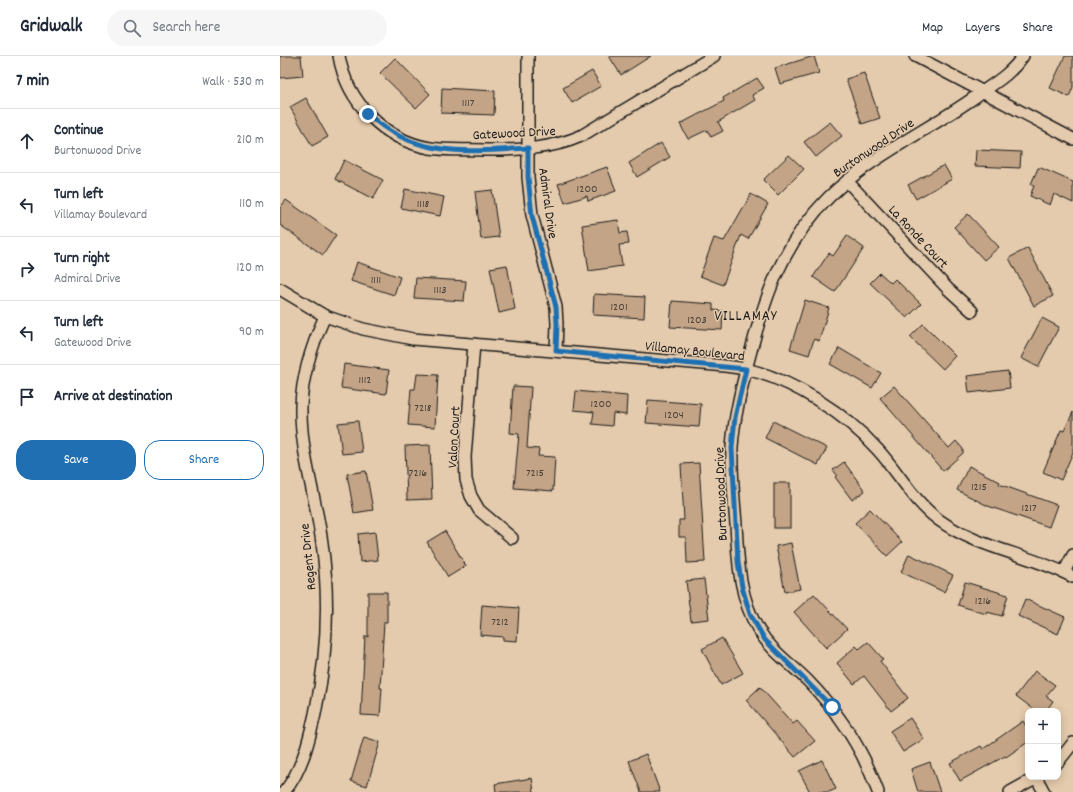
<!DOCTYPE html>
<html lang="en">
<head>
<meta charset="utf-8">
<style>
  :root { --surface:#fff; --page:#f6f6f7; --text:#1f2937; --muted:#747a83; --line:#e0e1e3; --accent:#1f6fb2 }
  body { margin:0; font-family:Dekko,sans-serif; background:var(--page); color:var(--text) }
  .controls { position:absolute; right:12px; bottom:12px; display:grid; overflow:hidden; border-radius:8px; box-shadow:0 2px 10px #0003 }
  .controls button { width:36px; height:36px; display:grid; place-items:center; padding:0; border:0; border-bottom:1px solid var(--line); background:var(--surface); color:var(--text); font:20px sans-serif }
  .stop { position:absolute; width:12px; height:12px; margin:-9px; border:3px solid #1f6fb2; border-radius:50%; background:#fff }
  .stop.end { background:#1f6fb2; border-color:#fff; box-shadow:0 1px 4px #0008 }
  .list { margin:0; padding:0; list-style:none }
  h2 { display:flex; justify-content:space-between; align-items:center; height:52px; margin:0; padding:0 16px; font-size:17px }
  h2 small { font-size:13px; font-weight:400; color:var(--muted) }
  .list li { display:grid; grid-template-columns:26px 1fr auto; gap:12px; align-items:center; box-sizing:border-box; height:64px; padding:0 16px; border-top:1px solid var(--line) }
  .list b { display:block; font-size:15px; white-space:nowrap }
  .list p { margin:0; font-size:13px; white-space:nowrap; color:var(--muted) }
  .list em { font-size:13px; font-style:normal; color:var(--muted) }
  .actions { display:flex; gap:8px; padding:12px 16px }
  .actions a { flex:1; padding:9px 0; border:1px solid var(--accent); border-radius:16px; text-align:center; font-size:14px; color:var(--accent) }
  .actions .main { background:var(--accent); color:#fff }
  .icon { flex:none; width:22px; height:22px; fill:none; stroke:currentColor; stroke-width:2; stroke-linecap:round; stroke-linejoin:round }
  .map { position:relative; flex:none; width:793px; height:736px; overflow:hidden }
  header { display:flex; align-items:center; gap:24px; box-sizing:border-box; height:56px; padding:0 20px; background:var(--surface); border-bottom:1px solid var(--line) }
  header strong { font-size:19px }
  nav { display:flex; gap:22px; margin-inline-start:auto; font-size:14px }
  .search { width:280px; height:36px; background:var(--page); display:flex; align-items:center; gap:10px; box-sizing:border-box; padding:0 14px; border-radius:22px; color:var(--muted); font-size:15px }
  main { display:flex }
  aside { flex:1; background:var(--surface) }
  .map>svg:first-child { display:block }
  .building { fill:#c4a486; stroke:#1c1c1c }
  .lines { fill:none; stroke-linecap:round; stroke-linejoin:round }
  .minor-casing { stroke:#1c1c1c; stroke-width:14 }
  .minor { stroke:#e5cbad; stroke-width:11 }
  .route { stroke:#1f6fb2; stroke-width:5 }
  .labels { text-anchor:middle; stroke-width:3; stroke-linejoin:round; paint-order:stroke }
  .number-label { font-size:12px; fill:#463e36 }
  .street-label { font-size:14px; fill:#1c1c1c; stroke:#e5cbad }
  .neighbourhood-label { font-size:15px; letter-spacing:1px; fill:#1c1c1c; stroke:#e5cbad }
</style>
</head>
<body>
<header>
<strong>Gridwalk</strong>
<div class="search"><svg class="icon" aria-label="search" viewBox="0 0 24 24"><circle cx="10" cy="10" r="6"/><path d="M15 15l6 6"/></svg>Search here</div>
<nav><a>Map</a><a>Layers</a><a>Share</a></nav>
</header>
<main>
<aside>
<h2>7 min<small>Walk · 530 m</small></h2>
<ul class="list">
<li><svg class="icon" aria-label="ahead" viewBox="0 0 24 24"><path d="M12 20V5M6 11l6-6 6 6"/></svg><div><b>Continue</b><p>Burtonwood Drive</p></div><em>210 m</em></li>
<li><svg class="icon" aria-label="left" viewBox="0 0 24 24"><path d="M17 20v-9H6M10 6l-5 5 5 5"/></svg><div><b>Turn left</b><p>Villamay Boulevard</p></div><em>110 m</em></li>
<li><svg class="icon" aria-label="right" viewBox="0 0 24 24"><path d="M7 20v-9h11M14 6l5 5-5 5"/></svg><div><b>Turn right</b><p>Admiral Drive</p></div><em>120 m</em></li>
<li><svg class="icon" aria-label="left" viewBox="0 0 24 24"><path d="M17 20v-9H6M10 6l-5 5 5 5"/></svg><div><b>Turn left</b><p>Gatewood Drive</p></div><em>90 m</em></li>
<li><svg class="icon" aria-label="arrive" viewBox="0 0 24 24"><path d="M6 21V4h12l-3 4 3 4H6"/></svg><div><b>Arrive at destination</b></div></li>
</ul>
<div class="actions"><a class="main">Save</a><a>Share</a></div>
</aside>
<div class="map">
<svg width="793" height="736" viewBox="0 0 793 736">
  <rect width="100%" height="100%" fill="#e5cbad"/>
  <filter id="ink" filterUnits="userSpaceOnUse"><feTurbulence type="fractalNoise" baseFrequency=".025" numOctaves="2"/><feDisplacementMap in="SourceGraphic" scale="8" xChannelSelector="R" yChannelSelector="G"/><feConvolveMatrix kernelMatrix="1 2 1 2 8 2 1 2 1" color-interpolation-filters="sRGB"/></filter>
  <g filter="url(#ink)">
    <g class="building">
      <path d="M 0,0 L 21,0 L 23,20 L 0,22 Z"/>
      <path d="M 329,0 L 371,0 L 341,19 Z"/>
      <path d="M 534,0 L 539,17 L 500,28 L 495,12 Z"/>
      <path d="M 785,0 L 793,0 L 793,31 L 789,41 L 770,32 Z"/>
      <path d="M 115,2 L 150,38 L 136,52 L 100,17 Z"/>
      <path d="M 312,15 L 321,30 L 292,47 L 283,32 Z"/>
      <path d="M 584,17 L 600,62 L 582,68 L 566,23 Z"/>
      <path d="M 477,22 L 484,32 L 472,39 L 475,44 L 438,66 L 443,75 L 431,81 L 427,74 L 408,83 L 400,68 L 444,45 L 443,42 Z"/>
      <path d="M 162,32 L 215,35 L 214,59 L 161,57 Z"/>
      <path d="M 26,42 L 48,81 L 32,90 L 10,51 Z"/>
      <path d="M 550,66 L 562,80 L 536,101 L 524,86 Z"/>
      <path d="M 381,87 L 390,101 L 357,121 L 349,107 Z"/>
      <path d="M 696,94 L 741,96 L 740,112 L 695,110 Z"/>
      <path d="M 509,99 L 524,113 L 498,139 L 483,124 Z"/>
      <path d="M 64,104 L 103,124 L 93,143 L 55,123 Z"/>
      <path d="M 664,109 L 672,123 L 636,143 L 628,129 Z"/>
      <path d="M 327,111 L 336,135 L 308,145 L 307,140 L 285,147 L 278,128 Z"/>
      <path d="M 758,112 L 761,112 L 793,126 L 793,147 L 774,138 L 770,149 L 750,140 L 754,130 L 751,128 Z"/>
      <path d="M 125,133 L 164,141 L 160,160 L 121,152 Z"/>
      <path d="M 212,134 L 219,181 L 201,183 L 195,136 Z"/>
      <path d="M 471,138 L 488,148 L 468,183 L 461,179 L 443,229 L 420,220 L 434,182 L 444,185 Z"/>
      <path d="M 6,144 L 56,179 L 43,199 L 0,169 L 0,152 Z"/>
      <path d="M 688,158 L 719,191 L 704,204 L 674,171 Z"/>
      <path d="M 338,164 L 340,177 L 347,176 L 349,188 L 339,189 L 342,210 L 309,215 L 302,169 Z"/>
      <path d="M 567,180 L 584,192 L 555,236 L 533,221 L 549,197 L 553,200 Z"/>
      <path d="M 748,192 L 773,240 L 754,250 L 729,202 Z"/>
      <path d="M 77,206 L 120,221 L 114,239 L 71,225 Z"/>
      <path d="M 227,209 L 235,253 L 219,257 L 210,212 Z"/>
      <path d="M 600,217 L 611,227 L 615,223 L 641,248 L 627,262 L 590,227 Z"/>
      <path d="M 136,222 L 186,225 L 184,245 L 134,242 Z"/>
      <path d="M 314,238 L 365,241 L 364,262 L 313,259 Z"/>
      <path d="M 525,244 L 549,252 L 539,285 L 534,283 L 529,299 L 510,293 Z"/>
      <path d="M 392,245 L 433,248 L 433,254 L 443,255 L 442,274 L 390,271 Z"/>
      <path d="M 762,262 L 779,271 L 758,311 L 741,302 Z"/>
      <path d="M 643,268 L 675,300 L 663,313 L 630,281 Z"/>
      <path d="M 559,292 L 601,317 L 592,332 L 550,308 Z"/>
      <path d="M 64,308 L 109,314 L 106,338 L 61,332 Z"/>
      <path d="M 728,315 L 730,332 L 689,337 L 687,320 Z"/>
      <path d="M 137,318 L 158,319 L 155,371 L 128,369 L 131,333 L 135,333 Z"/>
      <path d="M 233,330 L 251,331 L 247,392 L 259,393 L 258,400 L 275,401 L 273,435 L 234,432 L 239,378 L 230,377 Z"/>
      <path d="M 614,330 L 669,392 L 676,385 L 683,393 L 683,397 L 663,415 L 600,342 Z"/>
      <path d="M 296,335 L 347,340 L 346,359 L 333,357 L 332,370 L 312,368 L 314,356 L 294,354 Z"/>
      <path d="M 368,344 L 421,348 L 419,371 L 366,367 Z"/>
      <path d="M 793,356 L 793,396 L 781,424 L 763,416 L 781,374 L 784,375 Z"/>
      <path d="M 78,365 L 82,396 L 62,398 L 58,367 Z"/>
      <path d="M 493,365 L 547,392 L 538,409 L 485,382 Z"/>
      <path d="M 150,389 L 152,443 L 127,444 L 125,390 Z"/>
      <path d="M 564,406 L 585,435 L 572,444 L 555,421 L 557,419 L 553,414 Z"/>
      <path d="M 419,407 L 425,506 L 407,507 L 406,481 L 399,481 L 399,464 L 404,464 L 401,408 Z"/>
      <path d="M 689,410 L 720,426 L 719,428 L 777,449 L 769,471 L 708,450 L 677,434 Z"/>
      <path d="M 86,415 L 93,454 L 74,457 L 67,418 Z"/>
      <rect x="494" y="427" width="16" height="45"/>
      <path d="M 590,453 L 622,486 L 607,500 L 575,467 Z"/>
      <path d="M 165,475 L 186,510 L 168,521 L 147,486 Z"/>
      <path d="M 95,476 L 98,504 L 80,506 L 78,478 Z"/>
      <path d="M 511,487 L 520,533 L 505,536 L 496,490 Z"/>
      <path d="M 629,498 L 673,519 L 664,536 L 621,516 Z"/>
      <path d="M 424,523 L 429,563 L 411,565 L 406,525 Z"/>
      <path d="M 685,526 L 728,539 L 722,560 L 707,556 L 706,558 L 678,549 Z"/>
      <path d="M 88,536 L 107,536 L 107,566 L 104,566 L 100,632 L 102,632 L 100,660 L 81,659 L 85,580 L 88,581 Z"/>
      <path d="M 534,538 L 567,573 L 546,592 L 514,556 Z"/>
      <path d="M 745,543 L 785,561 L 778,578 L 738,560 Z"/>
      <path d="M 202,549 L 239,552 L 237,585 L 223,584 L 223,581 L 200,579 Z"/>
      <path d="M 442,582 L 463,617 L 441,629 L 422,593 Z"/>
      <path d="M 588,586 L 603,603 L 600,605 L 628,642 L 611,655 L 584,620 L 574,628 L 557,607 L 576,590 L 579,593 Z"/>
      <path d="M 755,615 L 775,629 L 766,640 L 773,645 L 766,655 L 756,655 L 736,640 Z"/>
      <path d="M 480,631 L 513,668 L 517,665 L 535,685 L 515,701 L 466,644 Z"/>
      <path d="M 630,662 L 644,683 L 623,696 L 610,675 Z"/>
      <path d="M 743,665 L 748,673 L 748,686 L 726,701 L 725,700 L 680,725 L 670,707 L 701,690 L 703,693 Z"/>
      <path d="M 84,681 L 100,686 L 87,730 L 71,725 Z"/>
      <path d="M 366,698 L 380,736 L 361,736 L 349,705 Z"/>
      <path d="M 542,704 L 556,733 L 549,736 L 530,736 L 519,715 Z"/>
      <path d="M 650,706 L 660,736 L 638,736 L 631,713 Z"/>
      <path d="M 252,722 L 254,736 L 216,736 L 215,728 Z"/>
    </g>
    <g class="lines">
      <g class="minor-casing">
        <g id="minor">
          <path d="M 59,0 C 67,46 104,84 150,92 C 169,95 189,93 208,94 C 239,94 272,93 301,80 L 434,0"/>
          <path d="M 248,0 L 248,121 L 252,159 L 276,251 L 277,268 L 276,295"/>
          <path d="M 635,0 L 793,83"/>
          <path d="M 567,125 L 668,233 L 692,255"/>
          <path d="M 0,233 L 45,260 L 83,273 L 133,283 L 435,309 C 445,310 455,311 465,313 C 512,323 566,358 598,394 C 619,417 634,446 659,464 C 699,493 750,498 793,521"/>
          <path d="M 194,288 L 185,401 L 186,424 L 191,440 L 199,454 L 232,482"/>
          <path d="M 784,516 L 793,499"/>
          <path d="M 778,706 L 793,687"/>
          <path d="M 756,721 L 764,736"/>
          <path d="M 4,736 C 22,715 29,684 35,658 C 47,602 50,544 42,487 C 36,441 20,396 21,350 C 22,318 32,289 45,260"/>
          <path d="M 598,736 C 583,693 560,658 528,625 C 511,608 491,595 478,573 C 459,541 458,505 456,468 C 454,442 451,416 452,391 C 454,362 461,334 468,306 C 484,243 502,188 549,141 C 591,100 647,75 695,41 C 713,28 730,19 743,0"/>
          <path d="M 730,736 L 757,721"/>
        </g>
      </g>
      <use href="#minor" class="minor"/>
    </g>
  </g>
  <g class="lines" filter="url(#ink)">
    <path class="route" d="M 88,58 C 134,102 189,96 248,92 L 248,121 L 252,160 L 276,251 L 277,268 L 276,295 L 466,313 L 455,361 L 452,392 L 458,506 L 462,531 L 470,558 L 485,584 L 552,651"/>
  </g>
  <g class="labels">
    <g class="number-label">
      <text x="188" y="50">1117</text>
      <text x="307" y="136">1200</text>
      <text x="143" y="151">1118</text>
      <text x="96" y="227">1111</text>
      <text x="160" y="237">1113</text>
      <text x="339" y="254">1201</text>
      <text x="417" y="267">1203</text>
      <text x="85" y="327">1112</text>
      <text x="321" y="351">1200</text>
      <text x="143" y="355">7218</text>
      <text x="394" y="362">1204</text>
      <text x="138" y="420">7216</text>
      <text x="255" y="420">7215</text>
      <text x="699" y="434">1215</text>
      <text x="749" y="455">1217</text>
      <text x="703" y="548">1216</text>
      <text x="220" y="569">7212</text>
    </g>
    <g class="street-label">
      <text transform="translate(234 76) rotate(-3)" y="5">Gatewood Drive</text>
      <text transform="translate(593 91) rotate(-34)" y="5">Burtonwood Drive</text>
      <text transform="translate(269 147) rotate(82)" y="5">Admiral Drive</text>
      <text transform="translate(639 180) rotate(47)" y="5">La Ronde Court</text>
      <text transform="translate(415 294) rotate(6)" y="5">Villamay Boulevard</text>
      <text transform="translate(173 381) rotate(-87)" y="5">Valon Court</text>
      <text transform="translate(440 438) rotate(-92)" y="5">Burtonwood Drive</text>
      <text transform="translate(27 501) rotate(-96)" y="5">Regent Drive</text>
    </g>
    <g class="neighbourhood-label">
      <text x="466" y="264">VILLAMAY</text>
    </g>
  </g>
</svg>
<div class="controls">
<button>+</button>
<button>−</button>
</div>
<div class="stop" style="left:552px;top:651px"></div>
<div class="stop end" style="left:88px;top:58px"></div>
</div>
</main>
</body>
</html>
